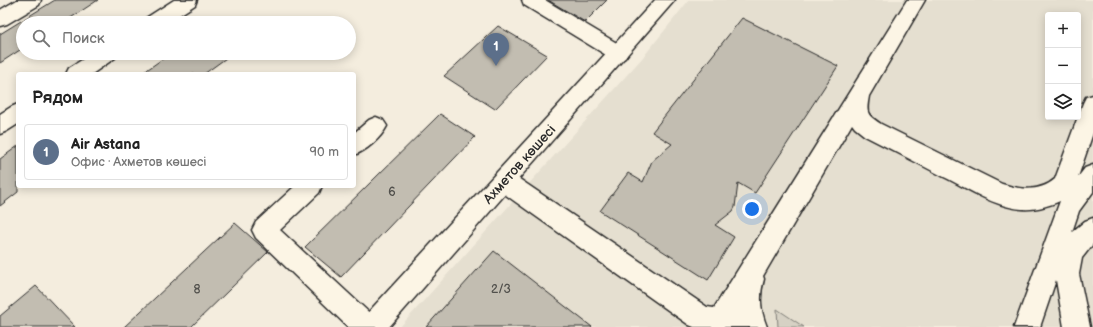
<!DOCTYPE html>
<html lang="ru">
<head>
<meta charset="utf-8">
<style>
  :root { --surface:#fff; --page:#f6f6f6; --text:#222; --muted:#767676; --line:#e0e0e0; --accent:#7c3aed }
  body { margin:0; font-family:"Balsamiq Sans",sans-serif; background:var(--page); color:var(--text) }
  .controls { position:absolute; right:12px; top:12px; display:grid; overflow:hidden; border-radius:4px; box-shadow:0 2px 10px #0003 }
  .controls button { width:36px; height:36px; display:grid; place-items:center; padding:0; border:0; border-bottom:1px solid var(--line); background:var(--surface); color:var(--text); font:20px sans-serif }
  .you { position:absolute; left:752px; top:209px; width:14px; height:14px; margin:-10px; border:3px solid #fff; border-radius:50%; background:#1a73e8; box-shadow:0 0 0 6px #1a73e833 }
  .badge { display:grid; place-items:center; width:26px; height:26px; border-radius:50%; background:var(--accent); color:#fff; font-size:13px; font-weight:700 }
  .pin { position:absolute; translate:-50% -33px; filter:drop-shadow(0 1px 2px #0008) }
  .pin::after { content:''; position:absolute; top:21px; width:14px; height:12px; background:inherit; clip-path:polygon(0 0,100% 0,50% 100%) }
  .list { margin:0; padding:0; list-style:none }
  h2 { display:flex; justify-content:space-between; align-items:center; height:52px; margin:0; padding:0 16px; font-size:17px }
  h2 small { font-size:13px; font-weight:400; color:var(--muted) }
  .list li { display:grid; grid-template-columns:26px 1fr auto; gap:12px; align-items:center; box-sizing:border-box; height:56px; margin:0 8px 8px; padding:0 8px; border:1px solid var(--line); border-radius:4px }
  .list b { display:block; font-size:15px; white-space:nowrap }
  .list p { margin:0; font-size:13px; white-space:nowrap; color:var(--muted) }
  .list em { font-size:13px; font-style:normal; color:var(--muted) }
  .icon { flex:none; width:22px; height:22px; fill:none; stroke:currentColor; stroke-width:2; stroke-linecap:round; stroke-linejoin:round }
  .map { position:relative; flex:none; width:1093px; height:327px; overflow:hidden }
  .search { position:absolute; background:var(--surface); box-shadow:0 2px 10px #0003; left:16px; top:16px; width:340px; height:44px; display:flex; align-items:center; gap:10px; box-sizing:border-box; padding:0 14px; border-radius:22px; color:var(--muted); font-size:15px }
  .panel { position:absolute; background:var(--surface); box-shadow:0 2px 10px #0003; left:16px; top:72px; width:340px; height:116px; border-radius:4px }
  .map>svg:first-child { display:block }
  .built { fill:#e5dfd0; fill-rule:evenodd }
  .green { fill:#d6d1c4; stroke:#807e78 }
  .building { fill:#c2bdb1; stroke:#2b2b2b }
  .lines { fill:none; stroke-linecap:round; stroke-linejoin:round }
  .minor-casing { stroke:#2b2b2b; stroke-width:3 }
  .major-casing { stroke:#2b2b2b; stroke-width:3 }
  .minor { fill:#fcf5e5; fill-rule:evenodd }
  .major { fill:#fcf5e5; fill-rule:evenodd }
  .labels { text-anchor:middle; stroke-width:3; stroke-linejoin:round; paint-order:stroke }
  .number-label { font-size:12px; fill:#51504c }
  .street-label { font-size:14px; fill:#2b2b2b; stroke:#fcf5e5 }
</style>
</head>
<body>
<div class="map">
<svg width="1093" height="327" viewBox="0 0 1093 327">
  <rect width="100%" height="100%" fill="#f4edde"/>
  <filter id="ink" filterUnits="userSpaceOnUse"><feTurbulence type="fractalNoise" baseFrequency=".025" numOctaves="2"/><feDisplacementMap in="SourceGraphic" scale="8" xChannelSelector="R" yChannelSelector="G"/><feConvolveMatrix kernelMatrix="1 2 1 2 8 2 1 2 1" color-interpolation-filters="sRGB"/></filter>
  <g filter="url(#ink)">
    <path class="built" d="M 689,0 L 1093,0 L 1093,327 L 400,327 L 644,56 ZM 1048,15 L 1078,15 L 1078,117 L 1048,117 Z"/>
    <path class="green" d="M 777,309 L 804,327 L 778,327 Z"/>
    <g class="building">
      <path d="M 55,0 L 98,0 L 63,23 L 23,23 L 23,48 L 0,63 L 0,34 Z"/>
      <path d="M 548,0 L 607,0 L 585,22 Z"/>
      <path d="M 742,18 L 838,66 L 755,193 L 738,183 L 735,207 L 733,211 L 715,225 L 734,237 L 708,280 L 600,211 L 628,173 L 643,182 L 652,161 L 672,144 L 652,132 Z"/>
      <path d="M 498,26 L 547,55 L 495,109 L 444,76 Z"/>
      <path d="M 171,53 L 233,53 L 204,74 L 141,74 Z"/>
      <path d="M 440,114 L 475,137 L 341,277 L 305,247 Z"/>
      <path d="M 18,146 L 18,192 L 0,206 L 0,159 Z"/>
      <path d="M 235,223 L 268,252 L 191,327 L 124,327 Z"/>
      <path d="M 494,251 L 592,327 L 426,327 Z"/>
      <path d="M 36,286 L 75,327 L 0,327 L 0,316 Z"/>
    </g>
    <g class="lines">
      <g class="minor-casing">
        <g id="minor">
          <path d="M 17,0 L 41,0 L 39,5 L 7,24 L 0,26 L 0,10 Z"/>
          <path d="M 174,0 L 197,0 L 195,5 L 167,23 L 144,23 L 146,18 Z"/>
          <path d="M 522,0 L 545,0 L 625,48 L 628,53 L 625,58 L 618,61 L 611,58 L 524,5 Z"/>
          <path d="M 907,0 L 925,0 L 869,96 C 866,113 866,114 881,124 L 1002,184 C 1021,190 1040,192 1055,179 L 1083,103 L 1086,97 L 1093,95 L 1093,133 L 1078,177 L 1085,168 L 1093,165 L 1093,192 L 1079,211 L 1072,232 L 1085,221 L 1093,218 L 1093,244 L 1082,258 L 1079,274 L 1090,327 L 1064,327 L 1056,280 L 1040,327 L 1014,327 L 1060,201 C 1048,206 1036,210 1022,209 C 994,207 969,189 944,177 C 918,163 892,150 865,136 L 855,128 L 852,124 L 763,276 L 764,279 C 759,296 760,310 767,327 L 694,327 L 689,325 L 496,188 L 493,181 L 496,174 L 504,171 L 512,174 L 707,307 L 714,308 Z"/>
          <path d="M 93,53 L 118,53 L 115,58 L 92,74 L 66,74 L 69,68 Z"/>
          <path d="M 18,104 L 18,124 L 7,131 L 0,134 L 0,114 L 11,107 Z"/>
          <path d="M 376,117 L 383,120 L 387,126 C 381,138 366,151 354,155 L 354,133 L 369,120 Z"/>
          <path d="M 295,186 L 322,186 L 319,193 L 280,230 L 375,318 L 379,327 L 348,327 L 256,238 L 252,230 L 256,222 Z"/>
        </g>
      </g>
      <g class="major-casing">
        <path id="major" d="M 655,0 L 675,0 L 389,327 L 359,327 L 363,318 Z"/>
      </g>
      <use href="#minor" class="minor"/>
      <use href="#major" class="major"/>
    </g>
  </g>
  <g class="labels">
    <g class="number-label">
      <text x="392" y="196">6</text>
      <text x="197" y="293">8</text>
      <text x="501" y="293">2/3</text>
    </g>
    <g class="street-label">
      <text transform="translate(519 164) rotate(-48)" y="5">Ахметов көшесі</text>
    </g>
  </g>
</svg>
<div class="controls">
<button>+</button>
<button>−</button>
<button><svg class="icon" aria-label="layers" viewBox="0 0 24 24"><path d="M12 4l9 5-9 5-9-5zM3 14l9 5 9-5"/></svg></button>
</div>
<div class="you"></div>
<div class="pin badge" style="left:496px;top:66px;background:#5c6f8a">1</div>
<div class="search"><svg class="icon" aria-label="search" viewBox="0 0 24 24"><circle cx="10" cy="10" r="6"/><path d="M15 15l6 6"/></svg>Поиск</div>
<section class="panel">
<h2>Рядом<small></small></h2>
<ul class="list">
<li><span class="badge" style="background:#5c6f8a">1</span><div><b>Air Astana</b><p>Офис · Ахметов көшесі</p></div><em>90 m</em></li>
</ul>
</section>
</div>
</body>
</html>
